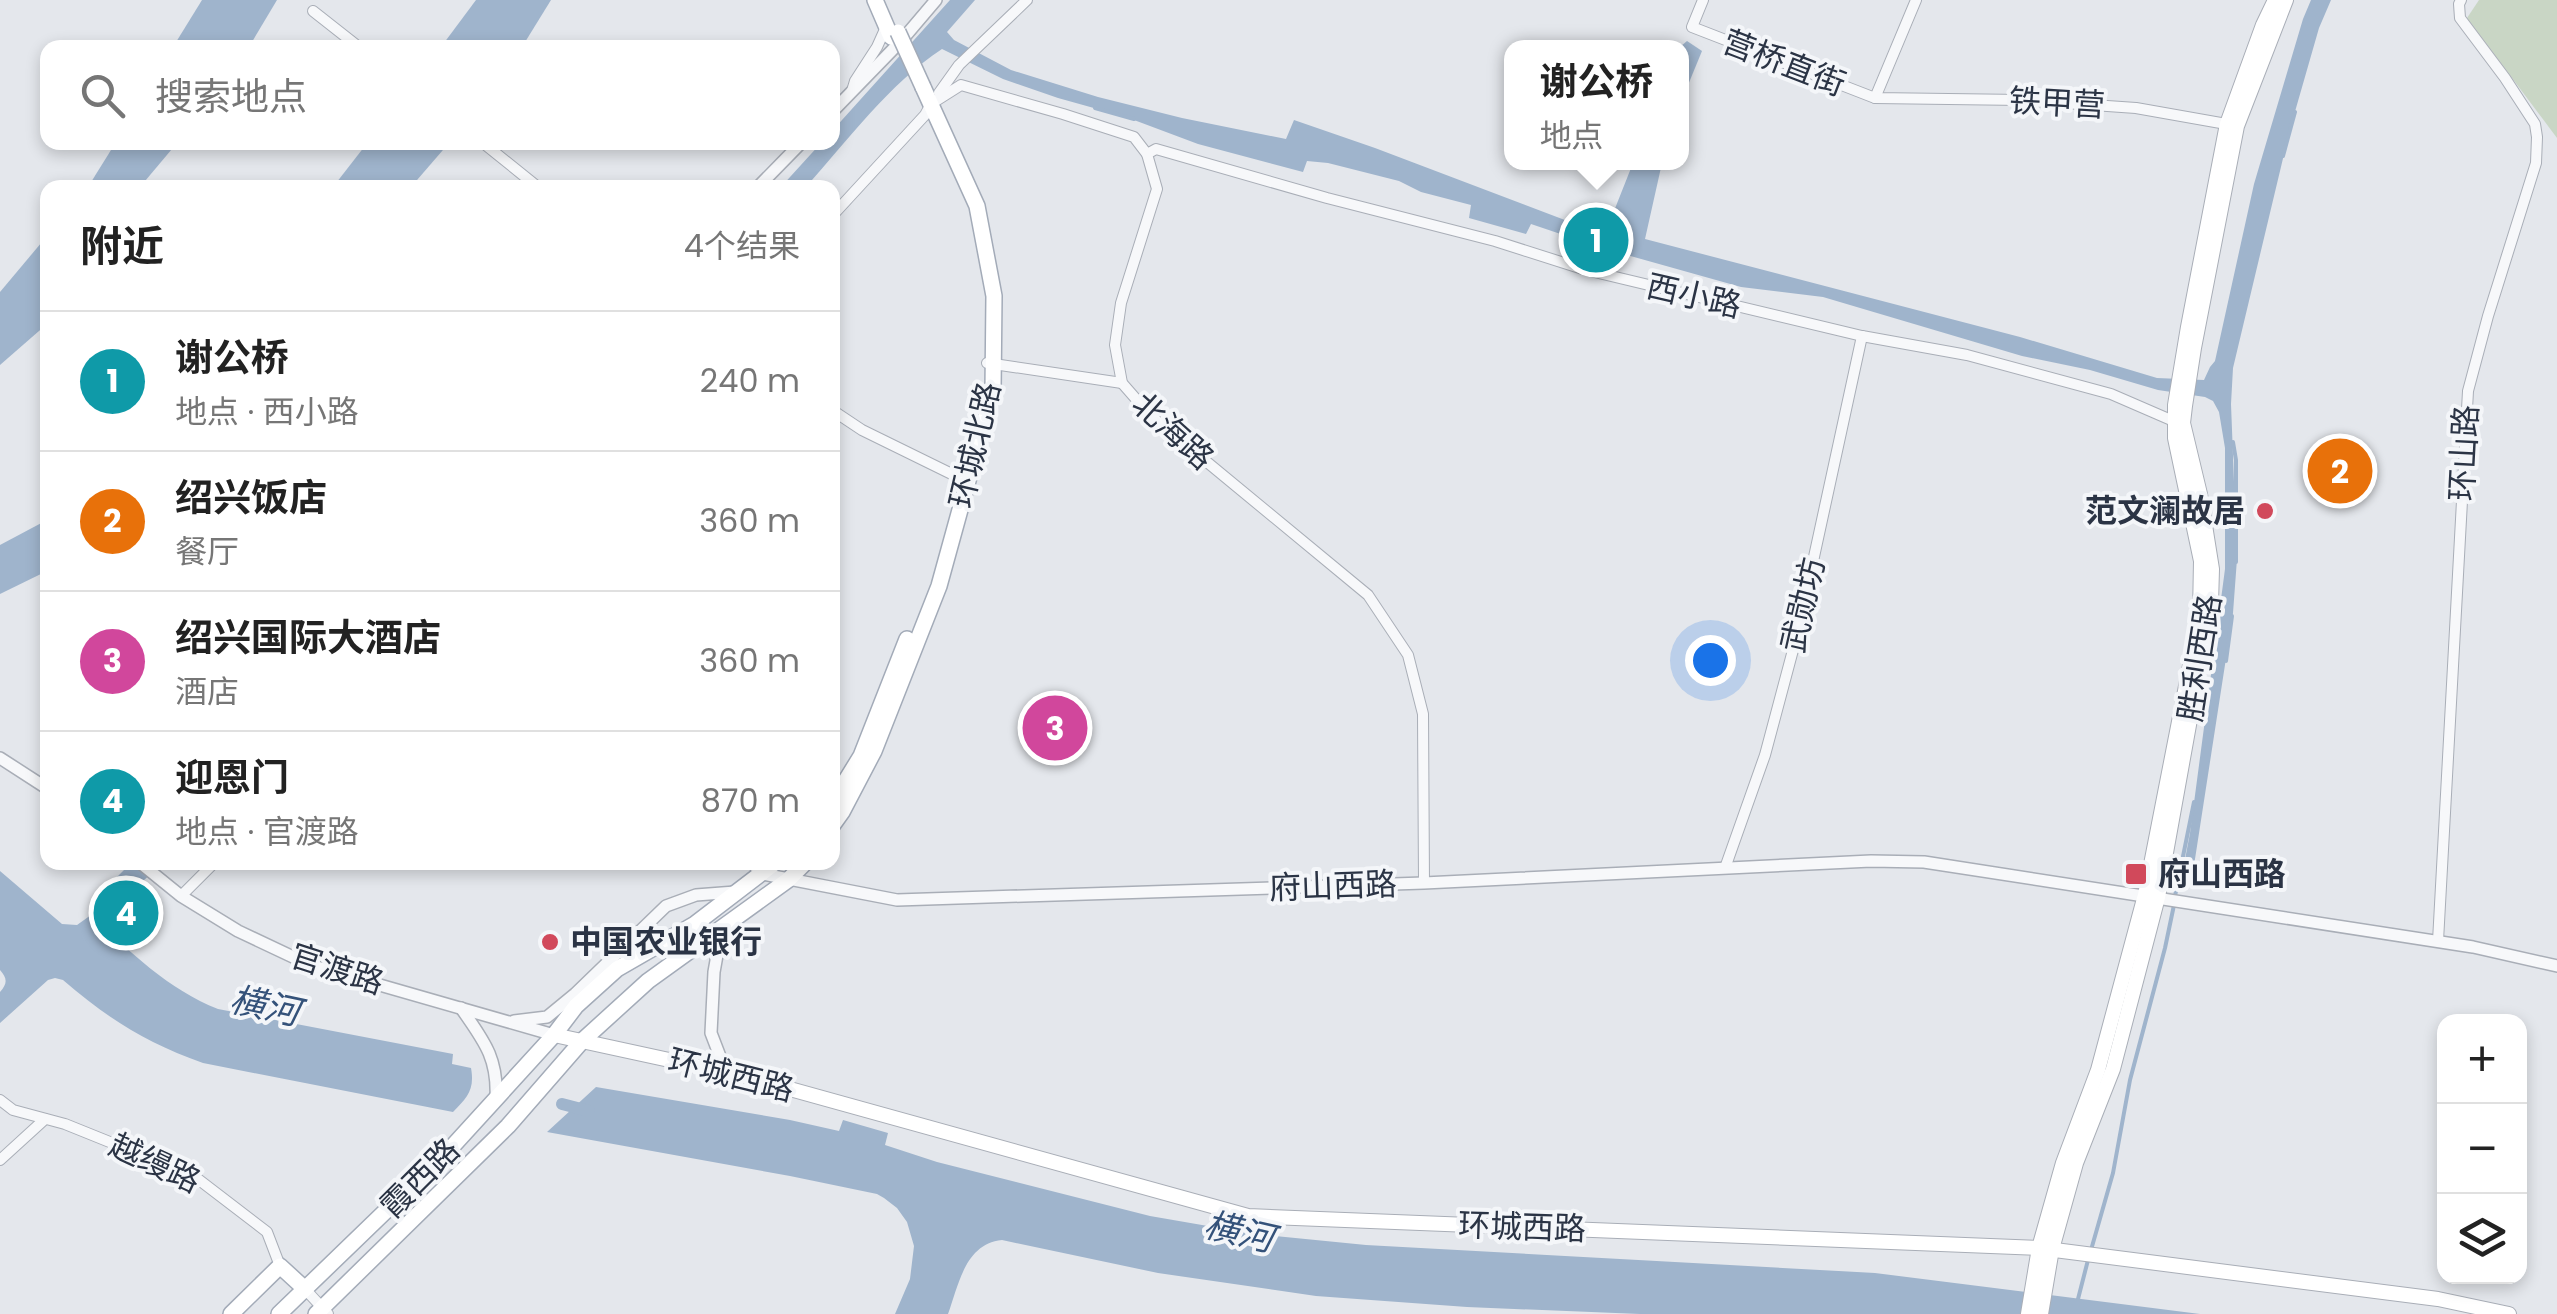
<!DOCTYPE html>
<html lang="zh">
<head>
<meta charset="utf-8">
<style>
  :root { --surface:#fff; --page:#f2f2f2; --text:#222; --muted:#767676; --line:#e0e0e0; --accent:#d1495b }
  body { margin:0; font-family:Poppins,"Noto Sans SC",sans-serif; background:var(--page); color:var(--text) }
  .controls { position:absolute; right:30px; bottom:30px; display:grid; overflow:hidden; border-radius:20px; box-shadow:0 5px 15px #0003 }
  .controls button { width:90px; height:90px; display:grid; place-items:center; padding:0; border:0; border-bottom:2px solid var(--line); background:var(--surface); color:var(--text); font:50px sans-serif }
  .you { position:absolute; left:1710px; top:660px; width:35px; height:35px; margin:-25px; border:8px solid #fff; border-radius:50%; background:#1a73e8; box-shadow:0 0 0 15px #1a73e833 }
  .badge { display:grid; place-items:center; width:65px; height:65px; border-radius:50%; background:var(--accent); color:#fff; font-size:32px; font-weight:700 }
  .pin { position:absolute; translate:-50% -50%; border:5px solid #fff; box-shadow:0 2px 10px #0006 }
  .popup { position:absolute; left:1504px; top:40px; width:185px; height:130px; box-sizing:border-box; display:grid; place-content:center; border-radius:20px; background:var(--surface); filter:drop-shadow(0 2px 8px #0005); font-size:32px; white-space:nowrap; color:var(--muted) }
  .popup b { font-size:38px; color:var(--text) }
  .popup::after { content:''; position:absolute; left:50%; top:100%; margin-left:-20px; border:20px solid transparent; border-top-color:var(--surface) }
  .list { margin:0; padding:0; list-style:none }
  h2 { display:flex; justify-content:space-between; align-items:center; height:130px; margin:0; padding:0 40px; font-size:42px }
  h2 small { font-size:32px; font-weight:400; color:var(--muted) }
  .list li { display:grid; grid-template-columns:65px 1fr auto; gap:30px; align-items:center; box-sizing:border-box; height:140px; padding:0 40px; border-top:2px solid var(--line) }
  .list b { display:block; font-size:38px; white-space:nowrap }
  .list p { margin:0; font-size:32px; white-space:nowrap; color:var(--muted) }
  .list em { font-size:32px; font-style:normal; color:var(--muted) }
  .icon { flex:none; width:55px; height:55px; fill:none; stroke:currentColor; stroke-width:2; stroke-linecap:round; stroke-linejoin:round }
  .map { position:relative; flex:none; width:2557px; height:1314px; overflow:hidden }
  .search { position:absolute; background:var(--surface); box-shadow:0 5px 15px #0003; left:40px; top:40px; width:800px; height:110px; display:flex; align-items:center; gap:25px; box-sizing:border-box; padding:0 35px; border-radius:20px; color:var(--muted); font-size:38px }
  .panel { position:absolute; background:var(--surface); box-shadow:0 5px 15px #0003; left:40px; top:180px; width:800px; height:690px; border-radius:20px }
  .map>svg:first-child { display:block }
  .green { fill:#c9d6c5 }
  .water { fill:#9fb4cc }
  .lines { fill:none; stroke-linecap:round; stroke-linejoin:round }
  .stream { stroke:#9fb4cc; stroke-width:4 }
  .canal { stroke:#9fb4cc; stroke-width:12 }
  .minor-casing { stroke:#a9aeb7; stroke-width:12 }
  .tertiary-casing { stroke:#a9aeb7; stroke-width:14 }
  .secondary-casing { stroke:#a9aeb7; stroke-width:16 }
  .primary-casing { stroke:#a3abb8; stroke-width:18 }
  .minor { stroke:#f7f8fa; stroke-width:10 }
  .tertiary { stroke:#f7f8fa; stroke-width:11 }
  .secondary { stroke:#fff; stroke-width:14 }
  .primary { stroke:#fff; stroke-width:15 }
  .primary-bridge-casing { stroke:#a3abb8; stroke-width:18; stroke-linecap:butt }
  .primary-bridge { stroke:#fff; stroke-width:15 }
  .poi-dot { fill:#d1495b; stroke:#f4f6f9; stroke-width:4 }
  .labels { text-anchor:middle; stroke-width:8; stroke-linejoin:round; paint-order:stroke }
  .street-label { font-size:32px; fill:#2b3445; stroke:#f4f6f9 }
  .poi-label { font-size:32px; font-weight:bold; fill:#2b3445; stroke:#f4f6f9; text-anchor:start }
  .water-label { font-size:35px; font-style:italic; fill:#34527a; stroke:#f4f6f9 }
</style>
</head>
<body>
<div class="map">
<svg width="2557" height="1314" viewBox="0 0 2557 1314">
  <rect width="100%" height="100%" fill="#e4e7ec"/>
  <path class="green" d="M 2479,0 L 2557,0 L 2557,138 L 2467,18 Z"/>
  <g class="water">
    <path d="M 202,0 L 277,0 L 249,47 L 173,47 Z"/>
    <path d="M 476,0 L 551,0 L 522,47 L 441,47 Z"/>
    <path d="M 950,0 L 975,0 L 947,32 L 954,40 L 1011,70 L 1098,97 L 1182,118 L 1286,139 L 1294,120 L 1375,148 L 1599,233 L 1609,210 L 1614,211 L 1633,163 L 1662,163 L 1645,239 L 2020,337 L 2157,378 L 2204,380 L 2210,367 L 2215,361 L 2254,184 L 2303,19 L 2311,0 L 2331,0 L 2319,28 L 2290,129 L 2233,368 L 2231,404 L 2237,559 L 2233,613 L 2193,872 L 2183,870 L 2190,833 L 2225,569 L 2225,448 L 2219,412 L 2213,401 L 2205,397 L 2158,390 L 2090,370 L 2022,356 L 1823,297 L 1741,287 L 1602,248 L 1531,224 L 1526,234 L 1469,218 L 1471,205 L 1421,192 L 1399,181 L 1328,163 L 1307,161 L 1303,172 L 1198,144 L 1126,117 L 1058,98 L 1003,79 L 942,49 C 889,84 848,140 806,187 L 780,188 L 821,143 L 832,142 L 833,130 Z"/>
    <path d="M 1687,41 L 1702,51 L 1681,102 L 1680,47 Z"/>
    <path d="M 116,142 L 177,142 L 177,143 L 140,187 L 88,187 Z"/>
    <path d="M 368,142 L 449,142 L 449,143 L 411,187 L 333,187 Z"/>
    <path d="M 47,236 L 47,324 L 0,365 L 0,292 Z"/>
    <path d="M 47,520 L 47,571 L 0,594 L 0,545 Z"/>
    <path d="M 131,863 L 163,863 L 124,898 L 110,884 Z"/>
    <path d="M 0,871 L 62,924 L 77,925 L 91,915 C 129,951 169,990 218,1009 L 453,1054 L 452,1064 L 471,1068 C 475,1090 467,1098 453,1112 L 203,1063 C 147,1043 108,1019 63,980 L 55,978 L 48,980 L 0,1023 L 0,992 C 8,983 7,978 0,970 Z"/>
    <path d="M 596,1087 L 790,1120 L 839,1131 L 843,1120 L 888,1133 L 885,1145 L 937,1162 L 1150,1216 L 1254,1234 L 1366,1245 L 1875,1273 L 2200,1314 L 1640,1314 L 1467,1307 L 1316,1296 L 1158,1273 L 1002,1240 C 965,1244 959,1284 948,1314 L 895,1314 L 910,1279 L 914,1246 L 907,1222 L 897,1208 L 884,1198 L 877,1194 L 790,1176 L 547,1132 Z"/>
  </g>
  <g class="lines">
    <g class="stream">
      <path d="M 1095,108 L 1134,119"/>
      <path d="M 2283,156 L 2295,112"/>
      <path d="M 2233,442 L 2236,460 L 2236,562"/>
      <path d="M 2226,661 L 2232,616"/>
      <path d="M 2175,896 L 2194,802"/>
      <path d="M 2091,1250 L 2113,1173 L 2130,1080 L 2165,948 L 2174,905"/>
      <path d="M 2078,1299 L 2088,1260"/>
    </g>
    <g class="canal">
      <path d="M 87,935 L 125,889"/>
      <path d="M 562,1104 L 589,1111"/>
    </g>
    <g class="minor-casing">
      <g id="minor">
        <path d="M 1703,0 L 1692,27 L 1875,98 L 2022,100 L 2136,108 L 2232,125"/>
        <path d="M 313,11 L 360,48"/>
        <path d="M 852,91 L 855,81 L 877,47 L 886,27"/>
        <path d="M 939,93 L 959,65 L 1027,0"/>
        <path d="M 1875,98 L 1916,0"/>
        <path d="M 482,142 L 539,188"/>
        <path d="M 1147,154 L 1156,149 L 1327,198 L 1495,241 L 1586,270 L 1862,336 L 1967,355 L 2111,394 L 2178,423"/>
        <path d="M 832,216 L 925,115 L 931,104 L 961,85 L 1063,114 L 1134,137 L 1147,154 L 1157,189 L 1121,303 L 1115,345 L 1122,383 L 1150,415 L 1368,595 L 1408,655 L 1423,714 L 1424,883"/>
        <path d="M 987,363 L 1122,383"/>
        <path d="M 832,410 L 862,430 L 968,482"/>
        <path d="M 749,862 L 763,874"/>
        <path d="M 1725,868 L 1765,755 L 1797,635 L 1862,336"/>
        <path d="M 181,896 L 215,862"/>
        <path d="M 2438,941 L 2468,391 L 2488,316 L 2536,163 L 2537,137 L 2535,124 L 2505,78 L 2460,18 L 2459,4 L 2461,0"/>
        <path d="M 0,1100 L 13,1110 L 65,1124 L 194,1176 L 267,1232 L 280,1266"/>
        <path d="M 0,1160 L 45,1119"/>
        <path d="M 305,1289 L 328,1314"/>
      </g>
    </g>
    <g class="tertiary-casing">
      <g id="tertiary">
        <path d="M 832,112 L 902,40 L 936,0"/>
        <path d="M 757,188 L 802,142"/>
        <path d="M 0,758 L 48,789"/>
        <path d="M 139,862 L 181,896 L 238,931 L 310,965 L 554,1035"/>
        <path d="M 763,874 L 897,900 L 1424,883 L 1871,861 L 1924,862 L 2473,947 L 2557,966"/>
        <path d="M 722,927 L 714,972 L 711,1033 L 726,1072"/>
        <path d="M 461,1008 C 483,1040 498,1057 496,1098"/>
        <path d="M 514,1021 L 547,1017 L 575,994 L 666,906 L 696,895 L 735,892"/>
      </g>
    </g>
    <g class="secondary-casing">
      <g id="secondary">
        <path d="M 554,1035 L 743,1076 L 1248,1216 L 2039,1248 L 2438,1299 L 2509,1314"/>
        <path d="M 2028,1314 L 2039,1248 L 2063,1163 L 2098,1070 L 2145,895 L 2195,640 L 2200,614 L 2201,561 L 2175,438 L 2175,405 L 2188,327 L 2227,124 L 2263,25 L 2275,0"/>
        <path d="M 2041,1314 L 2052,1249 L 2076,1163 L 2113,1069 L 2158,897 L 2211,603 L 2212,569 L 2200,494 L 2183,423 L 2185,406 L 2194,348 L 2237,126 L 2286,0"/>
      </g>
    </g>
    <g class="primary-casing">
      <g id="primary">
        <path d="M 875,0 L 891,37"/>
        <path d="M 832,803 L 861,756 L 907,639"/>
        <path d="M 832,826 L 842,812 L 874,751 L 939,586 L 993,390 L 994,296 L 977,206 L 923,87"/>
        <path d="M 231,1314 L 280,1266 L 305,1289"/>
        <path d="M 279,1314 L 451,1148 L 554,1035 L 576,1006 L 617,969 L 695,924 L 776,862"/>
        <path d="M 316,1314 L 508,1126 L 582,1041 L 648,981 L 788,880 L 806,862"/>
      </g>
    </g>
    <use href="#minor" class="minor"/>
    <use href="#tertiary" class="tertiary"/>
    <use href="#secondary" class="secondary"/>
    <use href="#primary" class="primary"/>
    <g class="primary-bridge-casing">
      <path id="primary-bridge" d="M 898,32 L 923,87"/>
    </g>
    <use href="#primary-bridge" class="primary-bridge"/>
  </g>
  <g class="poi-dot">
    <circle cx="2265" cy="511" r="10"/>
    <rect x="2124" y="862" width="24" height="24" rx="5"/>
    <circle cx="550" cy="942" r="10"/>
  </g>
  <g class="labels">
    <g class="street-label">
      <text transform="translate(1784 63) rotate(21)" y="11">营桥直街</text>
      <text transform="translate(2057 103) rotate(3)" y="11">铁甲营</text>
      <text transform="translate(1694 296) rotate(13)" y="11">西小路</text>
      <text transform="translate(1173 431) rotate(42)" y="11">北海路</text>
      <text transform="translate(975 445) rotate(-77)" y="11">环城北路</text>
      <text transform="translate(2464 453) rotate(-87)" y="11">环山路</text>
      <text transform="translate(1803 605) rotate(-77)" y="11">武勋坊</text>
      <text transform="translate(2200 658) rotate(-81)" y="11">胜利西路</text>
      <text transform="translate(1333 886) rotate(-2)" y="11">府山西路</text>
      <text transform="translate(337 969) rotate(18)" y="11">官渡路</text>
      <text transform="translate(731 1075) rotate(14)" y="11">环城西路</text>
      <text transform="translate(155 1163) rotate(25)" y="11">越缦路</text>
      <text transform="translate(420 1178) rotate(-45)" y="11">霞西路</text>
      <text transform="translate(1522 1227) rotate(2)" y="11">环城西路</text>
    </g>
    <g class="poi-label">
      <text x="2245" y="522" text-anchor="end">范文澜故居</text>
      <text x="2158" y="885">府山西路</text>
      <text x="570" y="953">中国农业银行</text>
    </g>
    <g class="water-label">
      <text transform="translate(265 1006) rotate(12)" y="12">横河</text>
      <text transform="translate(1239 1232) rotate(13)" y="12">横河</text>
    </g>
  </g>
</svg>
<div class="controls">
<button>+</button>
<button>−</button>
<button><svg class="icon" aria-label="layers" viewBox="0 0 24 24"><path d="M12 4l9 5-9 5-9-5zM3 14l9 5 9-5"/></svg></button>
</div>
<div class="you"></div>
<div class="pin badge" style="left:1596px;top:240px;background:#0f9aa8">1</div>
<div class="popup"><b>谢公桥</b>地点</div>
<div class="pin badge" style="left:2340px;top:471px;background:#e8710a">2</div>
<div class="pin badge" style="left:1055px;top:728px;background:#d1479c">3</div>
<div class="pin badge" style="left:126px;top:913px;background:#0f9aa8">4</div>
<div class="search"><svg class="icon" aria-label="search" viewBox="0 0 24 24"><circle cx="10" cy="10" r="6"/><path d="M15 15l6 6"/></svg>搜索地点</div>
<section class="panel">
<h2>附近<small>4个结果</small></h2>
<ul class="list">
<li><span class="badge" style="background:#0f9aa8">1</span><div><b>谢公桥</b><p>地点 · 西小路</p></div><em>240 m</em></li>
<li><span class="badge" style="background:#e8710a">2</span><div><b>绍兴饭店</b><p>餐厅</p></div><em>360 m</em></li>
<li><span class="badge" style="background:#d1479c">3</span><div><b>绍兴国际大酒店</b><p>酒店</p></div><em>360 m</em></li>
<li><span class="badge" style="background:#0f9aa8">4</span><div><b>迎恩门</b><p>地点 · 官渡路</p></div><em>870 m</em></li>
</ul>
</section>
</div>
</body>
</html>
